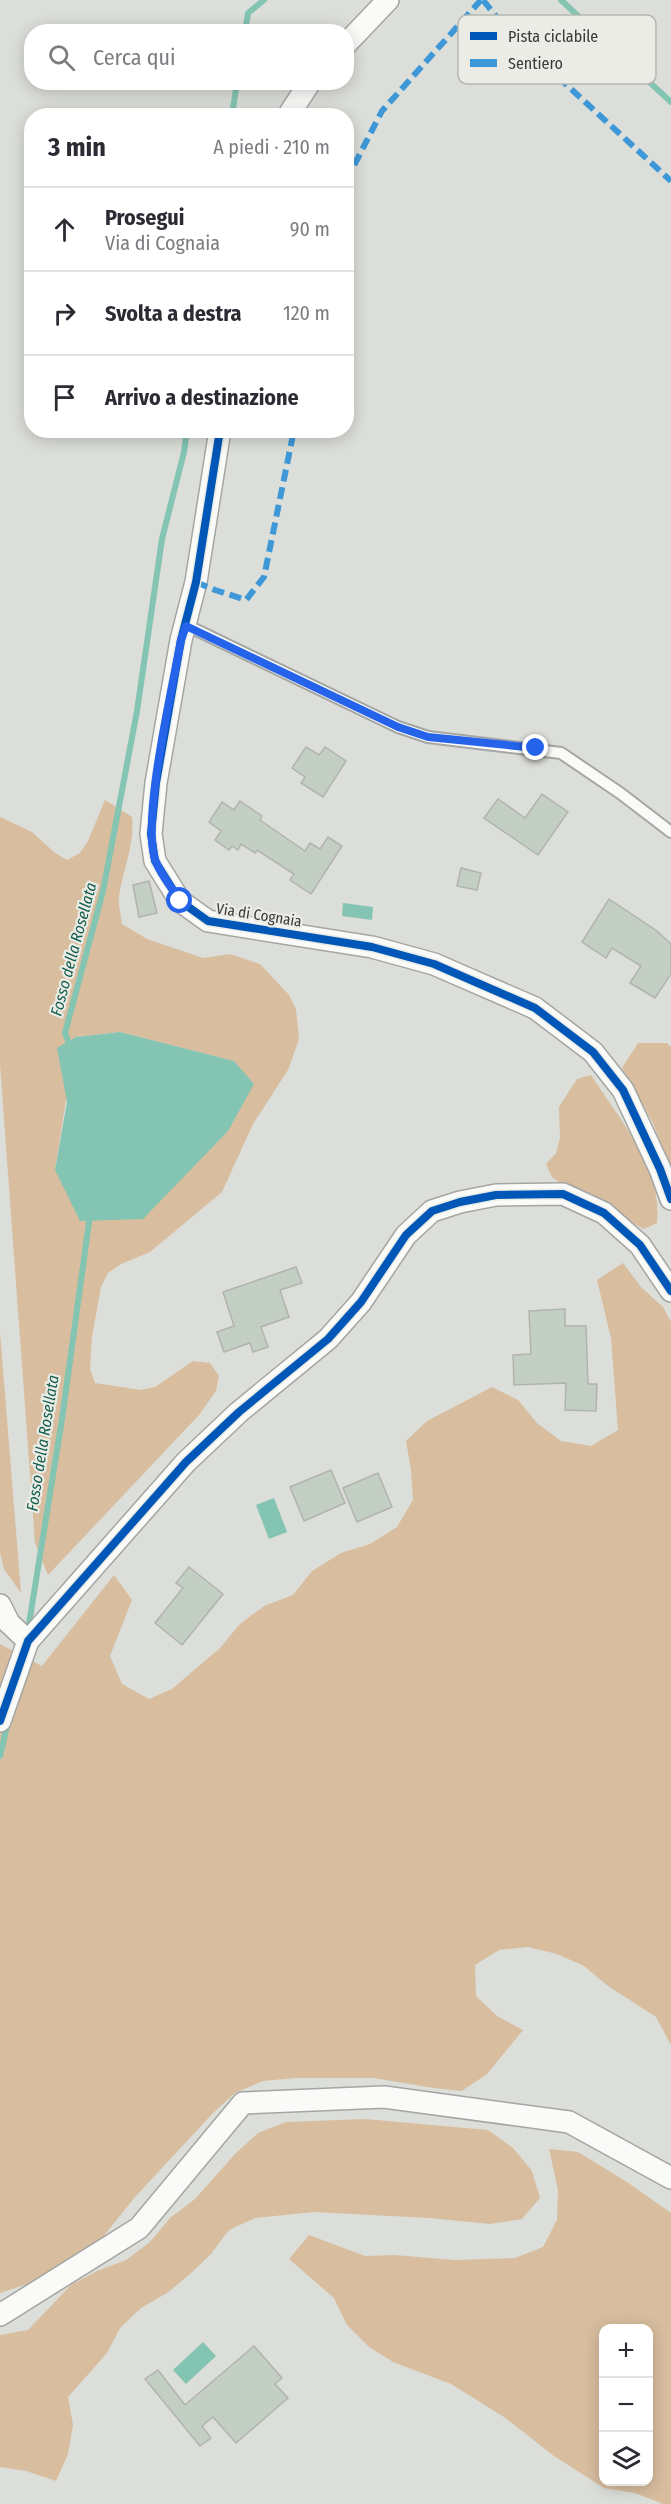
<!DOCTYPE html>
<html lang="it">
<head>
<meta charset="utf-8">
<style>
  :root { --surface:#fff; --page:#f2f2f3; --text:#2b2b33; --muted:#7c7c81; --line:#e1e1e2 }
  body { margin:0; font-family:"Fira Sans Condensed",sans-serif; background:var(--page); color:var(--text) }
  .controls { position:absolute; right:18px; bottom:18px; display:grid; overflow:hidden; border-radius:12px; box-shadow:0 3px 15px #0003 }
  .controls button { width:54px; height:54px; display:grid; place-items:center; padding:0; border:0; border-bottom:2px solid var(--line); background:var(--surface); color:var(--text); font:30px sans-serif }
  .stop { position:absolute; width:18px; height:18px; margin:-14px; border:4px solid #2563eb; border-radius:50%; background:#fff }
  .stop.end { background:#2563eb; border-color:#fff; box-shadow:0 2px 6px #0008 }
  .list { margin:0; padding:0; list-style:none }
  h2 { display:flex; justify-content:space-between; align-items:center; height:78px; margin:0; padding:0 24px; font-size:26px }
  h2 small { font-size:20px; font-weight:400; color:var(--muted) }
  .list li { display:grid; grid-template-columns:39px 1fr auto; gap:18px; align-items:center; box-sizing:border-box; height:84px; padding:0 24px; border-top:2px solid var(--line) }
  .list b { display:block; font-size:22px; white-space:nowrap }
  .list p { margin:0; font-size:20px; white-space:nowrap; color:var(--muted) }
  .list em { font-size:20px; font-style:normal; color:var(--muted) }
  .icon { flex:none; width:33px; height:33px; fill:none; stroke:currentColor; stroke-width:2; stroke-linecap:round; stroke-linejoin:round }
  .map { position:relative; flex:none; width:671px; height:2504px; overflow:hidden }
  .search { position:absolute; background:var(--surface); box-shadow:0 3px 15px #0003; left:24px; top:24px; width:330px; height:66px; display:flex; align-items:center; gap:15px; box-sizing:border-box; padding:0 21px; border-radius:24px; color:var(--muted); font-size:22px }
  .panel { position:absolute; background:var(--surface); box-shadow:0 3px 15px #0003; left:24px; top:108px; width:330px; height:330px; border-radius:24px }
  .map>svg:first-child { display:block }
  .green { fill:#d8bd9f; fill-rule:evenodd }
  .water { fill:#84c4b2 }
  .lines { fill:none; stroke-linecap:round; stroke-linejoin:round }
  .stream { stroke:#84c4b2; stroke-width:6 }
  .building { fill:#c3cfc2; stroke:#b1b3b0; stroke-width:1.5 }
  .lane-casing { stroke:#a4a6a3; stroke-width:14 }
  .street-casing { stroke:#a4a6a3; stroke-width:24 }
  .lane { stroke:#fafaf9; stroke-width:10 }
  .street { stroke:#fafaf9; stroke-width:21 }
  .quiet { stroke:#3e98d8; stroke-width:6; stroke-dasharray:12 6; stroke-linecap:butt }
  .cycleway-casing { stroke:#eaece5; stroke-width:11 }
  .cycleway { stroke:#0057b8; stroke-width:8 }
  .route { stroke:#2563eb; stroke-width:8 }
  .labels { text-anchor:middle; stroke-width:4.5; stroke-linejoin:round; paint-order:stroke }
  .street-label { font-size:15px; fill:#393937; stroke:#eaece5 }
  .water-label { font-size:16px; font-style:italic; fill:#115c4c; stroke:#eaece5 }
  .key { fill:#eaece5; stroke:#b5b6b1; stroke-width:1.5 }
  .key-label { font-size:16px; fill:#393937 }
</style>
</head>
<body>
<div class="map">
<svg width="671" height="2504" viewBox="0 0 671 2504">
  <rect width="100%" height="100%" fill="#dcded9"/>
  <g class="green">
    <path d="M 105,800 L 132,817 C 135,845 123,869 119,896 C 118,905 121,915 122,924 L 147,939 L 203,958 L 230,954 L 260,964 L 289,995 L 296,1009 L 299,1039 L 288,1070 L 253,1124 L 222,1192 L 150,1252 L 121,1264 L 108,1273 L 101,1287 L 92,1337 L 90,1369 L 95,1383 L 141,1390 L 155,1387 L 193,1361 L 210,1363 L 219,1376 L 216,1391 L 199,1415 L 48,1575 L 35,1543 L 0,1064 L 0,817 L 32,832 L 54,852 L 67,860 L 80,853 L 88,841 ZM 120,1032 L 234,1061 L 55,1170 L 76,1037 Z"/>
    <path d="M 638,1043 L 667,1043 L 671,1047 L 671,1172 L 653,1123 L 622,1068 Z"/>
    <path d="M 591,1075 C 619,1119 663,1168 657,1223 L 644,1229 L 564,1186 L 552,1177 L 546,1164 L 556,1153 L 560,1138 L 559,1107 L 577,1079 Z"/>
    <path d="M 623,1263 L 641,1287 L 663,1307 L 671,1322 L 671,2045 L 656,2017 L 608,1986 L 584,1966 L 557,1954 L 528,1947 L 499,1950 L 475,1965 L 476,1996 L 497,2016 L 523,2030 L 487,2074 L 462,2091 L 433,2088 L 374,2078 L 295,2078 L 263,2081 L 235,2093 L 213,2113 L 135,2197 L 98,2243 L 52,2276 L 0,2293 L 0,1644 L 42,1666 L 114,1575 L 132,1600 L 110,1656 L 122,1684 L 149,1699 L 172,1689 L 220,1648 L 240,1624 L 264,1606 L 293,1595 L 312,1571 L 341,1553 L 370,1544 L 397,1527 L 413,1500 L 411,1470 L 406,1441 L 427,1421 L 492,1387 L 518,1400 L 537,1423 L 561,1441 L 591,1446 L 618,1430 L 611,1338 L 597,1280 Z"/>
    <path d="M 0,1332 L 21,1593 L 4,1569 L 0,1552 Z"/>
    <path d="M 365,2119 L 488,2130 L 513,2148 L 532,2171 L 540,2198 L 522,2219 L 490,2224 L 429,2218 L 314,2212 L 255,2218 L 229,2230 L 211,2254 L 190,2274 L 167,2293 L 141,2308 L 120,2328 L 107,2353 L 68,2397 L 73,2425 L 68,2454 L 56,2481 L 26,2471 L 0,2467 L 0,2335 L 28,2330 L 71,2285 L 97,2271 L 126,2260 L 150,2242 L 170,2218 L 195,2199 L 235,2154 L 258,2133 L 286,2122 Z"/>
    <path d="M 549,2149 L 578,2152 L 627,2182 L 671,2213 L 671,2504 L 663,2504 L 635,2493 L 604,2488 L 554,2456 L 504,2417 L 451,2384 L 393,2362 L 369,2347 L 347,2325 L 334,2298 L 289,2259 L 309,2235 L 365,2256 L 394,2255 L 455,2260 L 515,2258 L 543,2247 L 557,2220 L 558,2190 ZM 604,2328 L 648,2328 L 648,2482 L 604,2482 Z"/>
  </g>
  <g class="water">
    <path d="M 343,903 L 373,907 L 372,920 L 342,916 Z"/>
    <path d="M 120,1032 L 234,1061 L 254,1084 L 228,1131 L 143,1219 L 80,1221 L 55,1170 L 67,1102 L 57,1048 L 76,1037 Z"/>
    <path d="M 274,1498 L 287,1532 L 269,1539 L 256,1505 Z"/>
    <path d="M 203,2342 L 216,2356 L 186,2384 L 173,2370 Z"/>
  </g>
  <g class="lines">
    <g class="stream">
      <path d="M 561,0 L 671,102"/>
      <path d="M 245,32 L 248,13 L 264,0"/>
      <path d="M 232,116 L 237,82"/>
      <path d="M 70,1047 L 65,1033 L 103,891 L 137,711 L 162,539 L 184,452 L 187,430"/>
      <path d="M 28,1630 L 62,1419 L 90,1215"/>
      <path d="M 0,1756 L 8,1722"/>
    </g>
  </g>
  <g class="building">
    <path d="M 306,747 L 319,755 L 325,747 L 346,761 L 323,797 L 301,783 L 305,777 L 292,768 Z"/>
    <path d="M 542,794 L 568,812 L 538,855 L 484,818 L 498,799 L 525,818 Z"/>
    <path d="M 240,801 L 262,816 L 260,820 L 305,851 L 310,843 L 320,849 L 328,837 L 342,846 L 311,894 L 290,880 L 294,874 L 257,850 L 255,853 L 241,844 L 238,850 L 232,846 L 229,850 L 215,840 L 221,831 L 209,822 L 222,802 L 234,810 Z"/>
    <path d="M 461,868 L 481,873 L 477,890 L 457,886 Z"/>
    <path d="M 149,881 L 157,913 L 139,917 L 133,885 Z"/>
    <path d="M 609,899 L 657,931 L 671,944 L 671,974 L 655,998 L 630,983 L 641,966 L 612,948 L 606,958 L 582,942 Z"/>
    <path d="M 296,1267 L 302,1283 L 280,1290 L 289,1317 L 261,1327 L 268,1347 L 253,1352 L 250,1343 L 224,1352 L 217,1332 L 234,1326 L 223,1292 Z"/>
    <path d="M 565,1309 L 565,1326 L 586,1326 L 588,1384 L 597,1384 L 596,1411 L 565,1410 L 566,1383 L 514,1385 L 513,1355 L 531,1354 L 529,1311 Z"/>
    <path d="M 331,1470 L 345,1503 L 304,1521 L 290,1487 Z"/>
    <path d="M 378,1473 L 392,1507 L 357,1522 L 343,1488 Z"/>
    <path d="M 189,1567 L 223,1594 L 182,1645 L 155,1623 L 183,1588 L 176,1583 Z"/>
    <path d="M 254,2346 L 282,2378 L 275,2384 L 288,2398 L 236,2443 L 213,2417 L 202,2426 L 211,2438 L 200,2446 L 145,2379 L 158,2370 L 185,2405 Z"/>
  </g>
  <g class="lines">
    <g class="lane-casing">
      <path id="lane" d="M 186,625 L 398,727 L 428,737 L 561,753 L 620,793 L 671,832"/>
    </g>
    <g class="street-casing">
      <g id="street">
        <path d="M 346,44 L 388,0"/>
        <path d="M 288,116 L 310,82"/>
        <path d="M 220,430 L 196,582 L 181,640 L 156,783 L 151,834 L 155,861 L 180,901 L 208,921 L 372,947 L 434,964 L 535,1008 L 593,1052 L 623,1090 L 660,1169 L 671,1199"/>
        <path d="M 0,1605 L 9,1623 L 28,1641"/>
        <path d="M 0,1721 L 28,1641 L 186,1462 L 239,1412 L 328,1339 L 361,1302 L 406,1235 L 432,1211 L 460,1202 L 496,1195 L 563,1194 L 604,1213 L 640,1245 L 671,1291"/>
        <path d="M 0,2315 L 139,2228 L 243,2103 L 384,2097 L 569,2122 L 671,2178"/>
      </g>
    </g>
    <use href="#lane" class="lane"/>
    <use href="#street" class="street"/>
    <g class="quiet">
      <path d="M 483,0 L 507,30 L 671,181"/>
      <path d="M 346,181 L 382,111 L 481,0"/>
      <path d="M 196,582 L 215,590 L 246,600 L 264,577 L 294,430"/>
    </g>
    <g class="cycleway-casing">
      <g id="cycleway">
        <path d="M 220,430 L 196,582 L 181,640 L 156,783 L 151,834 L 155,861 L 180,901 L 208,921 L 372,947 L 434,964 L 535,1008 L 593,1052 L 623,1090 L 660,1169 L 671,1199"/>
        <path d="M 0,1721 L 28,1641 L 186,1462 L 239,1412 L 328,1339 L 361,1302 L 406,1235 L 432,1211 L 460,1202 L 496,1195 L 563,1194 L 604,1213 L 640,1245 L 671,1291"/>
      </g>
    </g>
    <use href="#cycleway" class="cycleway"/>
  </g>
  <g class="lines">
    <path class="route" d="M 180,901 C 172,888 161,875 156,862 C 140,824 173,686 181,640 L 186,626 L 398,727 L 428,737 L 536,748"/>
  </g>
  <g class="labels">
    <g class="street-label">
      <text transform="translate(259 915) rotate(9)" y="5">Via di Cognaia</text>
    </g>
    <g class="water-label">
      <text transform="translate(73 949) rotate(-75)" y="6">Fosso della Rosellata</text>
      <text transform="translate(42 1443) rotate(-81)" y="6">Fosso della Rosellata</text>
    </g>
  </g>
  <rect x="458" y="15" width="198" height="69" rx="9" class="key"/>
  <rect x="470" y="32" width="27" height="8" fill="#0057b8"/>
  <rect x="470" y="59" width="27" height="8" fill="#3e98d8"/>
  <g class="key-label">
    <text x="508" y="42">Pista ciclabile</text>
    <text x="508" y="69">Sentiero</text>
  </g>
</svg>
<div class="controls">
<button>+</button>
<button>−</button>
<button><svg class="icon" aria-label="layers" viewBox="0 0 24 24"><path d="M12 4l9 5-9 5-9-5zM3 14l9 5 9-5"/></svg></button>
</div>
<div class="stop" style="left:180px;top:901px"></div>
<div class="stop end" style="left:536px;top:748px"></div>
<div class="search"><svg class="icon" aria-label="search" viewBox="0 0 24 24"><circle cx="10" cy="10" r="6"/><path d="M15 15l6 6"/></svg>Cerca qui</div>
<section class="panel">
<h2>3 min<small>A piedi · 210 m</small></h2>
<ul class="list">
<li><svg class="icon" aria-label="ahead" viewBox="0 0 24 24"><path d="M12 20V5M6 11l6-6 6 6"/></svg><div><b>Prosegui</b><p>Via di Cognaia</p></div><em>90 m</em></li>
<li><svg class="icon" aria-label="right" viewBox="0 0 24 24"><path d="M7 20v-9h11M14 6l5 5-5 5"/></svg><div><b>Svolta a destra</b></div><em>120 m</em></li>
<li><svg class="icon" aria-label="arrive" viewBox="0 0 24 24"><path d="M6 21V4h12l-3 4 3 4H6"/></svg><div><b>Arrivo a destinazione</b></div></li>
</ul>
</section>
</div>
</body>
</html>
